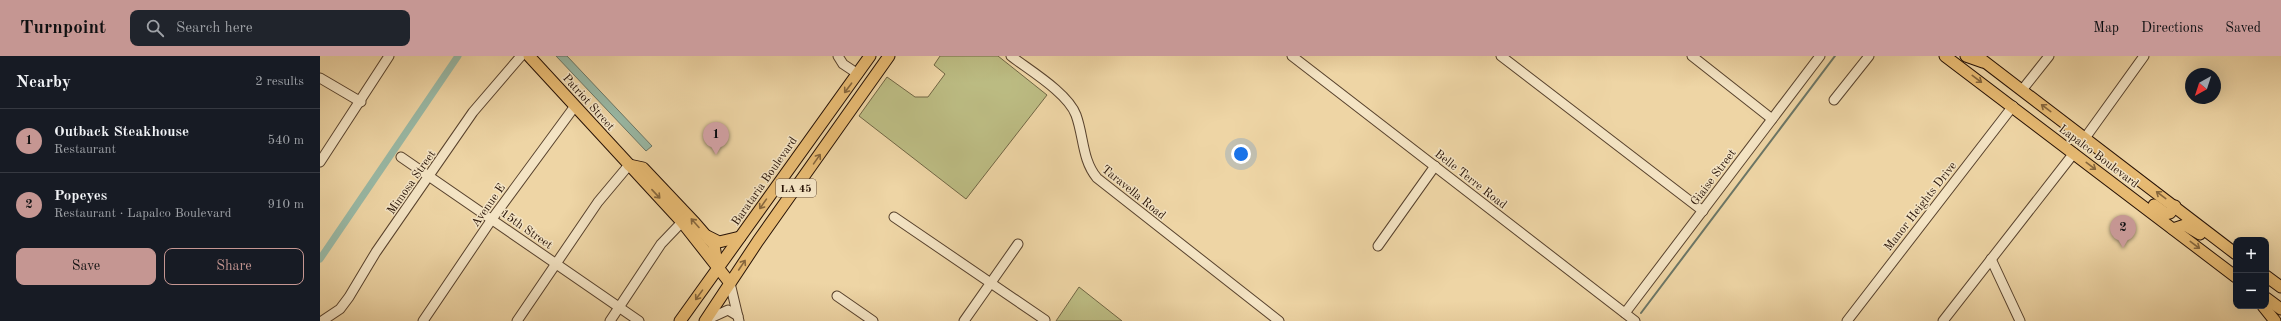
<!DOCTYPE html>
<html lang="en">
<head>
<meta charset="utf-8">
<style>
  :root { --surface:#171b24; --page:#20242c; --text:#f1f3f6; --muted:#9ea1a6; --line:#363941; --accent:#c59692 }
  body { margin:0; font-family:"Old Standard TT",serif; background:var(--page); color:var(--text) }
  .controls { position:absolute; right:12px; bottom:12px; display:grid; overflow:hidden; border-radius:8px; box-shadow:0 4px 16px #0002 }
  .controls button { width:36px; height:36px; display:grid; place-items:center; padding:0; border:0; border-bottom:1px solid var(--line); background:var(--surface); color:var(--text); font:20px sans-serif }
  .compass { position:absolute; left:1865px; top:12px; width:36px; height:36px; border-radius:50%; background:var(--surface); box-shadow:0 4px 16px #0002; rotate:219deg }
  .you { position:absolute; left:921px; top:98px; width:14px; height:14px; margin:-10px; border:3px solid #fff; border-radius:50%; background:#1a73e8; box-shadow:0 0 0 6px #1a73e833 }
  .badge { display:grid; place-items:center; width:26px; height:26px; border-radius:50%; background:var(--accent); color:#111; font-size:13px; font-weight:700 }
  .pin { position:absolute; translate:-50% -33px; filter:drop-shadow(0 1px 2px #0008) }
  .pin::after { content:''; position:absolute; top:21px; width:14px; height:12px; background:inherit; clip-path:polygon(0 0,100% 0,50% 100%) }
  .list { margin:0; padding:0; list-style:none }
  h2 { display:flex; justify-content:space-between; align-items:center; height:52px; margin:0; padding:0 16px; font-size:17px }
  h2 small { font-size:13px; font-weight:400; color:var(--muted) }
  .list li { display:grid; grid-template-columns:26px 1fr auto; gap:12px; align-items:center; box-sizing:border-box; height:64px; padding:0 16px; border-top:1px solid var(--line) }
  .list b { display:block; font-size:15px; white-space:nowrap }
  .list p { margin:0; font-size:13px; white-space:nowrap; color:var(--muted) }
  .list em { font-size:13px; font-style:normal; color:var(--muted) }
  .actions { display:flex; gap:8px; padding:12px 16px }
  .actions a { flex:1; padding:9px 0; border:1px solid var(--accent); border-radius:8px; text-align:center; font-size:14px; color:var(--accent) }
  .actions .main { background:var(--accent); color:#111 }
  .icon { flex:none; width:22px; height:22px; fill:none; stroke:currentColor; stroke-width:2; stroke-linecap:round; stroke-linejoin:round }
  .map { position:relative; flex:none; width:1961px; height:265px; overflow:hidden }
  header { display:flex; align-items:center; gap:24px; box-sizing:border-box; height:56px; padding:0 20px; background:var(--accent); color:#111 }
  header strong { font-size:19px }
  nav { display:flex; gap:22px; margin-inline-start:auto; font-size:14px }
  .search { width:280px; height:36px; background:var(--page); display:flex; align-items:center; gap:10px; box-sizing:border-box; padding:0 14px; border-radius:8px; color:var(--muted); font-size:15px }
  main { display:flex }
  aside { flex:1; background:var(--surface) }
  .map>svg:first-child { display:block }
  .green { fill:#bcbc83; stroke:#716644 }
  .water { fill:#99b9a6; stroke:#6b7666 }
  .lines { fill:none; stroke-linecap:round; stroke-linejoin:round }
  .stream { stroke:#6b7666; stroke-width:2 }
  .canal { stroke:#99b9a6; stroke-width:7 }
  .minor-casing { stroke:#58422d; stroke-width:11 }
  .major-casing { stroke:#261105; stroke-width:13 }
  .minor { stroke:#f4e4c4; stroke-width:9 }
  .major { stroke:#e7ba72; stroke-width:11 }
  .oneway { stroke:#86663c }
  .labels { text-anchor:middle; stroke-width:3; stroke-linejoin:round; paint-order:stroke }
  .shield { fill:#f4e4c4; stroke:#64503e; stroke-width:1 }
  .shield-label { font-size:11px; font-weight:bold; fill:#261105 }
  .street-label { font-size:12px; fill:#261105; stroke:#f4e4c4 }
</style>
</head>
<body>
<header>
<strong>Turnpoint</strong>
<div class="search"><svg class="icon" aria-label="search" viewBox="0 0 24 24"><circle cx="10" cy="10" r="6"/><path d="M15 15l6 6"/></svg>Search here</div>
<nav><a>Map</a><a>Directions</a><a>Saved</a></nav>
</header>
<main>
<aside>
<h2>Nearby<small>2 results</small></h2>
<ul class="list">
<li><span class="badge">1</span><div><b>Outback Steakhouse</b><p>Restaurant</p></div><em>540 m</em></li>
<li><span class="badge">2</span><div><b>Popeyes</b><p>Restaurant · Lapalco Boulevard</p></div><em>910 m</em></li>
</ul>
<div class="actions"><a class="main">Save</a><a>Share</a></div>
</aside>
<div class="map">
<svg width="1961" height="265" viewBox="0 0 1961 265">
  <rect width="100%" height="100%" fill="#eed5a5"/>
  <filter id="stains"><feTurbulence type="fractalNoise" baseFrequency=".005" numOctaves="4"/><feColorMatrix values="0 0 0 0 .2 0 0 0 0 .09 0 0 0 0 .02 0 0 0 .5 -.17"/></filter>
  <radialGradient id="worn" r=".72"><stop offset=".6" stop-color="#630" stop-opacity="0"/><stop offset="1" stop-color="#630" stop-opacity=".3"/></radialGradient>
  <g class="green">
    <path d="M 620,0 L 678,0 L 727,39 L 646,143 L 539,60 L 567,21 L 595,41 L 608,41 L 625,18 L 614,9 Z"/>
    <path d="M 759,231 L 802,265 L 736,265 Z"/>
  </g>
  <path class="water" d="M 236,0 L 247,0 L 332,90 L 326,95 Z"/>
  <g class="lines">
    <path class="stream" d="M 1321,257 L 1515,0"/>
    <path class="canal" d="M 0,203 L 138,0"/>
    <g class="minor-casing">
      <g id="minor">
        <path d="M 518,0 L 523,8 L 538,18"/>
        <path d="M 691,0 C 709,14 748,37 756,59 C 764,81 762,104 777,122 L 959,265"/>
        <path d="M 972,0 L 1315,265"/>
        <path d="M 1181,0 L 1383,155"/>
        <path d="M 1372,0 L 1452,63"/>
        <path d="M 0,22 L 41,46"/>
        <path d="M 1702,34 L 1729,0"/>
        <path d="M 1514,44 L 1549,0"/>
        <path d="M 1765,82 L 1824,0"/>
        <path d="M 81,101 L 319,265"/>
        <path d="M 0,106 L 69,0"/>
        <path d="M 574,161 L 725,264"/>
        <path d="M 1058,190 L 1115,110"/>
        <path d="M 1671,203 L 1700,265"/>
        <path d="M 410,227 L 419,265"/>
        <path d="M 517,240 L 553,265"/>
        <path d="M 1305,257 L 1500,0"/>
        <path d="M 386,264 L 408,254 L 418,260"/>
        <path d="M 2,265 L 20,253 L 29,241 L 56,196 L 153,56 L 201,0"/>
        <path d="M 103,265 L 172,163 L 255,50"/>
        <path d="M 197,265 L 278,146 L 309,109"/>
        <path d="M 290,265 L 341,188 L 362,166"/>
        <path d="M 644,265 L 698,188"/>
        <path d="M 1527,265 L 1693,50"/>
        <path d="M 1623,265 L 1754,97"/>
      </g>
    </g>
    <g class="major-casing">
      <g id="major">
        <path d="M 209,0 L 362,166 L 410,227"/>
        <path d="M 1625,0 L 1916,221"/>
        <path d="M 1646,0 L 1663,6"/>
        <path d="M 1657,0 L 1916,198"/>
        <path d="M 309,109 L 323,112 L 375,167 L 394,189 L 397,208"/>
        <path d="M 1834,149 L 1846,158 L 1850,157 L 1855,150"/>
        <path d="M 1853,173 L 1865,169 L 1880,178"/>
        <path d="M 387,180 L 399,186 L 420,181"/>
        <path d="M 1946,220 L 1961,231"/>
        <path d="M 1946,242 L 1961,253"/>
        <path d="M 1943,250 L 1955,265"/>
        <path d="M 360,265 L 550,0"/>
        <path d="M 385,265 L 438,185 L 569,0"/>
      </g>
    </g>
    <use href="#minor" class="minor"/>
    <use href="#major" class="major"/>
  </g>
  <defs><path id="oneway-shaft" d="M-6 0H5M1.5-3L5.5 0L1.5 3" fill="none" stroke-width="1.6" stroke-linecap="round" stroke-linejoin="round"/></defs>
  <g class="oneway">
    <use href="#oneway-shaft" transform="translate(1657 23) rotate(37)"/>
    <use href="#oneway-shaft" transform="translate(528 32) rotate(127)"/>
    <use href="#oneway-shaft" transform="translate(1726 52) rotate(-143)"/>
    <use href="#oneway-shaft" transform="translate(497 103) rotate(-55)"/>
    <use href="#oneway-shaft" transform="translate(1771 110) rotate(37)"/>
    <use href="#oneway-shaft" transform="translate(336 138) rotate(47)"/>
    <use href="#oneway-shaft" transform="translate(1841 139) rotate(-143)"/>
    <use href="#oneway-shaft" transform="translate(443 148) rotate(125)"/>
    <use href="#oneway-shaft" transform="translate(375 167) rotate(-132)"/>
    <use href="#oneway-shaft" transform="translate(1875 189) rotate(37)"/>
    <use href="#oneway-shaft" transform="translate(422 209) rotate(-56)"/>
    <use href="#oneway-shaft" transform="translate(379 239) rotate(126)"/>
  </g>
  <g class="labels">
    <rect class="shield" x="456" y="123" width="40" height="18" rx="3"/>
    <g class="shield-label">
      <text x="476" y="136">LA 45</text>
    </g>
    <g class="street-label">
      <text transform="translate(269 46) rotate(48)" y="4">Patriot Street</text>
      <text transform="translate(1779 100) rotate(37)" y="4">Lapalco Boulevard</text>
      <text transform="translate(1393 121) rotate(-53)" y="4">Giaise Street</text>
      <text transform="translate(1151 123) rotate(38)" y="4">Belle Terre Road</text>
      <text transform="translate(444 125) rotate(-55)" y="4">Barataria Boulevard</text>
      <text transform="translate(91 126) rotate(-55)" y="4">Mimosa Street</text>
      <text transform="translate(814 136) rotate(39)" y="4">Taravella Road</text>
      <text transform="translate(168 149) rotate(-55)" y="4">Avenue E</text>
      <text transform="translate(1600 150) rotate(-52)" y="4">Manor Heights Drive</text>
      <text transform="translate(207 173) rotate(35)" y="4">15th Street</text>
    </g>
  </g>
  <rect width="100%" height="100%" filter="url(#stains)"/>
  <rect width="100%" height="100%" fill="url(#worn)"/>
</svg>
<div class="controls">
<button>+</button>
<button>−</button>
</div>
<svg class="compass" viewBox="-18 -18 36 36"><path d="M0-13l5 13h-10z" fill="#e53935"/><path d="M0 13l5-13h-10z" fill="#9ea1a6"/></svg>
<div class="you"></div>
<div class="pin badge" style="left:396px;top:99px">1</div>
<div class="pin badge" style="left:1803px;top:192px">2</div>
</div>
</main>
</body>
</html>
